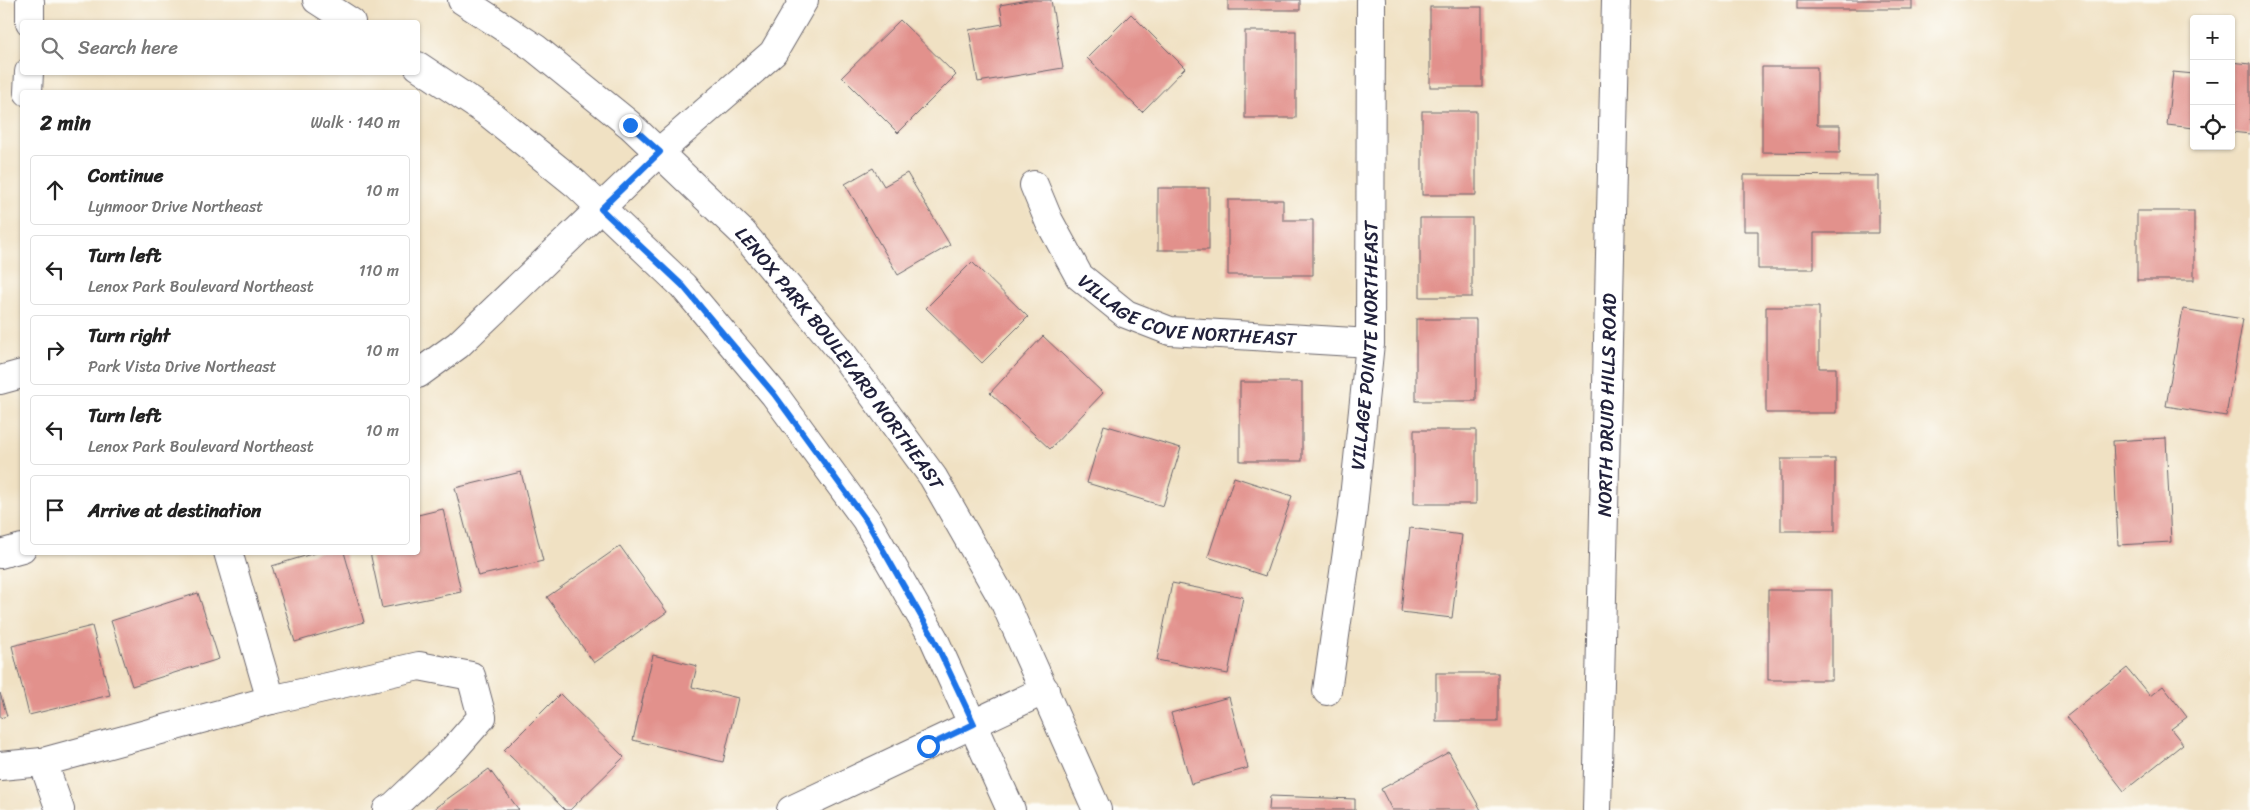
<!DOCTYPE html>
<html lang="en">
<head>
<meta charset="utf-8">
<style>
  :root { --surface:#fff; --page:#f6f6f6; --text:#222; --muted:#767676; --line:#e0e0e0 }
  body { margin:0; font-family:Sriracha,sans-serif; background:var(--page); color:var(--text) }
  .controls { position:absolute; right:15px; top:15px; display:grid; overflow:hidden; border-radius:5px; box-shadow:0 1px 4px #0004 }
  .controls button { width:45px; height:45px; display:grid; place-items:center; padding:0; border:0; border-bottom:1px solid var(--line); background:var(--surface); color:var(--text); font:25px sans-serif }
  .stop { position:absolute; width:15px; height:15px; margin:-11px; border:4px solid #1a73e8; border-radius:50%; background:#fff }
  .stop.end { background:#1a73e8; border-color:#fff; box-shadow:0 1px 5px #0008 }
  .list { margin:0; padding:0; list-style:none }
  h2 { display:flex; justify-content:space-between; align-items:center; height:65px; margin:0; padding:0 20px; font-size:21px }
  h2 small { font-size:16px; font-weight:400; color:var(--muted) }
  .list li { display:grid; grid-template-columns:32px 1fr auto; gap:15px; align-items:center; box-sizing:border-box; height:70px; margin:0 10px 10px; padding:0 10px; border:1px solid var(--line); border-radius:5px }
  .list b { display:block; font-size:19px; white-space:nowrap }
  .list p { margin:0; font-size:16px; white-space:nowrap; color:var(--muted) }
  .list em { font-size:16px; font-style:normal; color:var(--muted) }
  .icon { flex:none; width:28px; height:28px; fill:none; stroke:currentColor; stroke-width:2; stroke-linecap:round; stroke-linejoin:round }
  .map { position:relative; flex:none; width:2250px; height:810px; overflow:hidden }
  .search { position:absolute; background:var(--surface); box-shadow:0 1px 4px #0004; left:20px; top:20px; width:400px; height:55px; display:flex; align-items:center; gap:12px; box-sizing:border-box; padding:0 18px; border-radius:5px; color:var(--muted); font-size:19px }
  .panel { position:absolute; background:var(--surface); box-shadow:0 1px 4px #0004; left:20px; top:90px; width:400px; height:465px; border-radius:5px }
  .map>svg:first-child { display:block }
  .building { fill:#e2918c }
  .lines { fill:none; stroke-linecap:round; stroke-linejoin:round }
  .minor-casing { stroke:#6a656b; stroke-width:30 }
  .major-casing { stroke:#6a656b; stroke-width:30 }
  .minor { stroke:#fff; stroke-width:28 }
  .major { stroke:#fff; stroke-width:28 }
  .route { stroke:#1a73e8; stroke-width:6 }
  .labels { text-anchor:middle; stroke-width:4.5; stroke-linejoin:round; paint-order:stroke }
  .street-label { font-size:19px; fill:#22223b; stroke:#fdfcf7 }
</style>
</head>
<body>
<div class="map">
<svg width="2250" height="810" viewBox="0 0 2250 810">
  <rect width="100%" height="100%" fill="#fdfcf7"/>
  <filter id="ink" filterUnits="userSpaceOnUse"><feTurbulence type="fractalNoise" baseFrequency=".02" numOctaves="2"/><feDisplacementMap in="SourceGraphic" scale="10" xChannelSelector="R" yChannelSelector="G"/><feConvolveMatrix kernelMatrix="1 2 1 2 8 2 1 2 1" color-interpolation-filters="sRGB"/></filter>
  <filter id="wash" filterUnits="userSpaceOnUse"><feTurbulence type="fractalNoise" baseFrequency=".0096" numOctaves="4" result="noise"/><feDisplacementMap in="SourceGraphic" scale="20" xChannelSelector="R" yChannelSelector="G"/><feGaussianBlur stdDeviation="1.12" result="paint"/><feColorMatrix in="noise" values="0 0 0 0 0 0 0 0 0 0 0 0 0 0 0 0 0 1.4 0 .05"/><feComposite in="paint" operator="in"/></filter>
  <g filter="url(#wash)">
    <rect width="100%" height="100%" fill="#f0e1c3"/>
    <g id="blocks">
      <g class="building">
        <path d="M 1028,0 L 1051,0 L 1063,68 L 978,82 L 969,30 L 1003,24 L 1000,5 Z"/>
        <rect x="1228" y="0" width="72" height="10"/>
        <rect x="1797" y="0" width="115" height="9"/>
        <rect x="1430" y="7" width="52" height="80"/>
        <path d="M 1131,14 L 1185,68 L 1142,112 L 1087,58 Z"/>
        <path d="M 900,20 L 956,75 L 898,133 L 842,77 Z"/>
        <rect x="1245" y="31" width="51" height="87"/>
        <path d="M 2231,62 L 2250,64 L 2250,134 L 2231,132 Z"/>
        <path d="M 1762,67 L 1817,67 L 1817,125 L 1840,125 L 1840,153 L 1762,152 Z"/>
        <path d="M 2173,72 L 2194,74 L 2194,128 L 2167,125 Z"/>
        <rect x="1422" y="111" width="54" height="84"/>
        <path d="M 873,168 L 884,186 L 907,173 L 950,245 L 898,275 L 845,184 Z"/>
        <path d="M 1744,175 L 1879,176 L 1879,233 L 1814,233 L 1814,269 L 1758,269 L 1758,231 L 1744,231 Z"/>
        <rect x="1158" y="188" width="51" height="62"/>
        <path d="M 1228,200 L 1283,200 L 1283,220 L 1313,220 L 1313,275 L 1228,275 Z"/>
        <rect x="2137" y="211" width="57" height="69"/>
        <rect x="1420" y="218" width="52" height="79"/>
        <path d="M 972,262 L 1028,317 L 982,363 L 926,308 Z"/>
        <path d="M 1766,307 L 1819,307 L 1819,368 L 1836,368 L 1836,413 L 1766,413 Z"/>
        <path d="M 2183,309 L 2243,319 L 2226,416 L 2166,406 Z"/>
        <rect x="1416" y="319" width="60" height="82"/>
        <path d="M 1043,336 L 1103,393 L 1050,449 L 990,393 Z"/>
        <rect x="1240" y="382" width="62" height="79"/>
        <path d="M 1104,425 L 1181,448 L 1163,506 L 1087,483 Z"/>
        <rect x="1414" y="430" width="62" height="74"/>
        <path d="M 2166,438 L 2171,542 L 2118,545 L 2113,441 Z"/>
        <rect x="1781" y="459" width="54" height="72"/>
        <path d="M 521,472 L 543,561 L 478,576 L 455,488 Z"/>
        <path d="M 1234,477 L 1292,496 L 1265,576 L 1208,557 Z"/>
        <path d="M 443,509 L 461,592 L 382,608 L 370,552 L 418,552 L 418,515 Z"/>
        <path d="M 1410,528 L 1462,535 L 1452,618 L 1401,612 Z"/>
        <path d="M 620,546 L 667,612 L 594,663 L 547,597 Z"/>
        <path d="M 318,552 L 344,552 L 364,622 L 295,642 L 272,566 Z"/>
        <path d="M 1172,583 L 1243,597 L 1228,674 L 1157,660 Z"/>
        <rect x="1768" y="590" width="64" height="90"/>
        <path d="M 198,593 L 219,659 L 132,686 L 111,621 Z"/>
        <path d="M 92,626 L 110,695 L 29,715 L 12,646 Z"/>
        <path d="M 653,655 L 697,666 L 692,687 L 738,698 L 723,762 L 633,740 Z"/>
        <path d="M 2127,668 L 2150,696 L 2163,686 L 2187,717 L 2171,729 L 2183,744 L 2124,791 L 2066,717 Z"/>
        <rect x="1436" y="673" width="62" height="48"/>
        <path d="M 0,693 L 7,716 L 0,718 Z"/>
        <path d="M 560,694 L 624,757 L 570,810 L 565,810 L 504,750 Z"/>
        <path d="M 1229,697 L 1248,768 L 1191,784 L 1171,713 Z"/>
        <path d="M 1449,752 L 1481,810 L 1392,810 L 1381,789 Z"/>
        <path d="M 489,769 L 519,810 L 432,810 Z"/>
        <path d="M 1270,796 L 1355,799 L 1355,810 L 1269,810 Z"/>
      </g>
    </g>
  </g>
  <g filter="url(#ink)">
    <use href="#blocks" fill-opacity="0" stroke="#6a656b" stroke-width="1"/>
    <g class="lines">
      <g class="minor-casing">
        <g id="minor">
          <path d="M 317,0 L 351,22"/>
          <path id="s1" d="M 462,0 L 535,48 L 630,125 L 742,232 L 837,346 L 933,477 L 1005,603 L 1097,810"/>
          <path d="M 30,22 L 30,1"/>
          <path d="M 418,66 L 487,112 L 576,184 L 683,286 L 774,394 L 866,520 L 934,639 L 1011,810"/>
          <path d="M 28,92 L 29,72"/>
          <path id="s2" d="M 1034,185 L 1049,221 L 1079,276 L 1126,314 L 1170,331 L 1370,343"/>
          <path d="M 418,374 L 458,345 L 659,152 L 773,53 L 804,0"/>
          <path d="M 0,380 L 22,374"/>
          <path d="M 228,552 L 271,700"/>
          <path d="M 0,554 L 22,548"/>
          <path id="s3" d="M 1327,691 L 1352,517 L 1370,343 L 1371,0"/>
          <path d="M 43,762 L 60,810"/>
          <path d="M 0,766 L 43,762 L 271,700 L 419,666 L 471,676 L 482,717 L 454,749 L 394,806 L 387,810"/>
          <path d="M 791,810 L 1045,690"/>
        </g>
      </g>
      <g class="major-casing">
        <g id="major">
          <path id="s4" d="M 1597,810 L 1616,0"/>
        </g>
      </g>
      <use href="#minor" class="minor"/>
      <use href="#major" class="major"/>
    </g>
  </g>
  <g class="lines" filter="url(#ink)">
    <path class="route" d="M 630,125 L 660,152 L 601,209 L 683,286 L 774,394 L 866,520 L 934,639 L 974,724 L 928,746"/>
  </g>
  <g class="labels">
    <g class="street-label">
      <text dy="7" stroke="none"><textPath href="#s2" startOffset="220">VILLAGE COVE NORTHEAST</textPath></text>
      <text dy="7" stroke="none"><textPath href="#s3" startOffset="348">VILLAGE POINTE NORTHEAST</textPath></text>
      <text dy="7" stroke="none"><textPath href="#s1" startOffset="524">LENOX PARK BOULEVARD NORTHEAST</textPath></text>
      <text dy="7" stroke="none"><textPath href="#s4" startOffset="405">NORTH DRUID HILLS ROAD</textPath></text>
    </g>
  </g>
</svg>
<div class="controls">
<button>+</button>
<button>−</button>
<button><svg class="icon" aria-label="locate" viewBox="0 0 24 24"><circle cx="12" cy="12" r="6"/><path d="M12 2v4M12 18v4M2 12h4M18 12h4"/></svg></button>
</div>
<div class="stop" style="left:928px;top:746px"></div>
<div class="stop end" style="left:630px;top:125px"></div>
<div class="search"><svg class="icon" aria-label="search" viewBox="0 0 24 24"><circle cx="10" cy="10" r="6"/><path d="M15 15l6 6"/></svg>Search here</div>
<section class="panel">
<h2>2 min<small>Walk · 140 m</small></h2>
<ul class="list">
<li><svg class="icon" aria-label="ahead" viewBox="0 0 24 24"><path d="M12 20V5M6 11l6-6 6 6"/></svg><div><b>Continue</b><p>Lynmoor Drive Northeast</p></div><em>10 m</em></li>
<li><svg class="icon" aria-label="left" viewBox="0 0 24 24"><path d="M17 20v-9H6M10 6l-5 5 5 5"/></svg><div><b>Turn left</b><p>Lenox Park Boulevard Northeast</p></div><em>110 m</em></li>
<li><svg class="icon" aria-label="right" viewBox="0 0 24 24"><path d="M7 20v-9h11M14 6l5 5-5 5"/></svg><div><b>Turn right</b><p>Park Vista Drive Northeast</p></div><em>10 m</em></li>
<li><svg class="icon" aria-label="left" viewBox="0 0 24 24"><path d="M17 20v-9H6M10 6l-5 5 5 5"/></svg><div><b>Turn left</b><p>Lenox Park Boulevard Northeast</p></div><em>10 m</em></li>
<li><svg class="icon" aria-label="arrive" viewBox="0 0 24 24"><path d="M6 21V4h12l-3 4 3 4H6"/></svg><div><b>Arrive at destination</b></div></li>
</ul>
</section>
</div>
</body>
</html>
